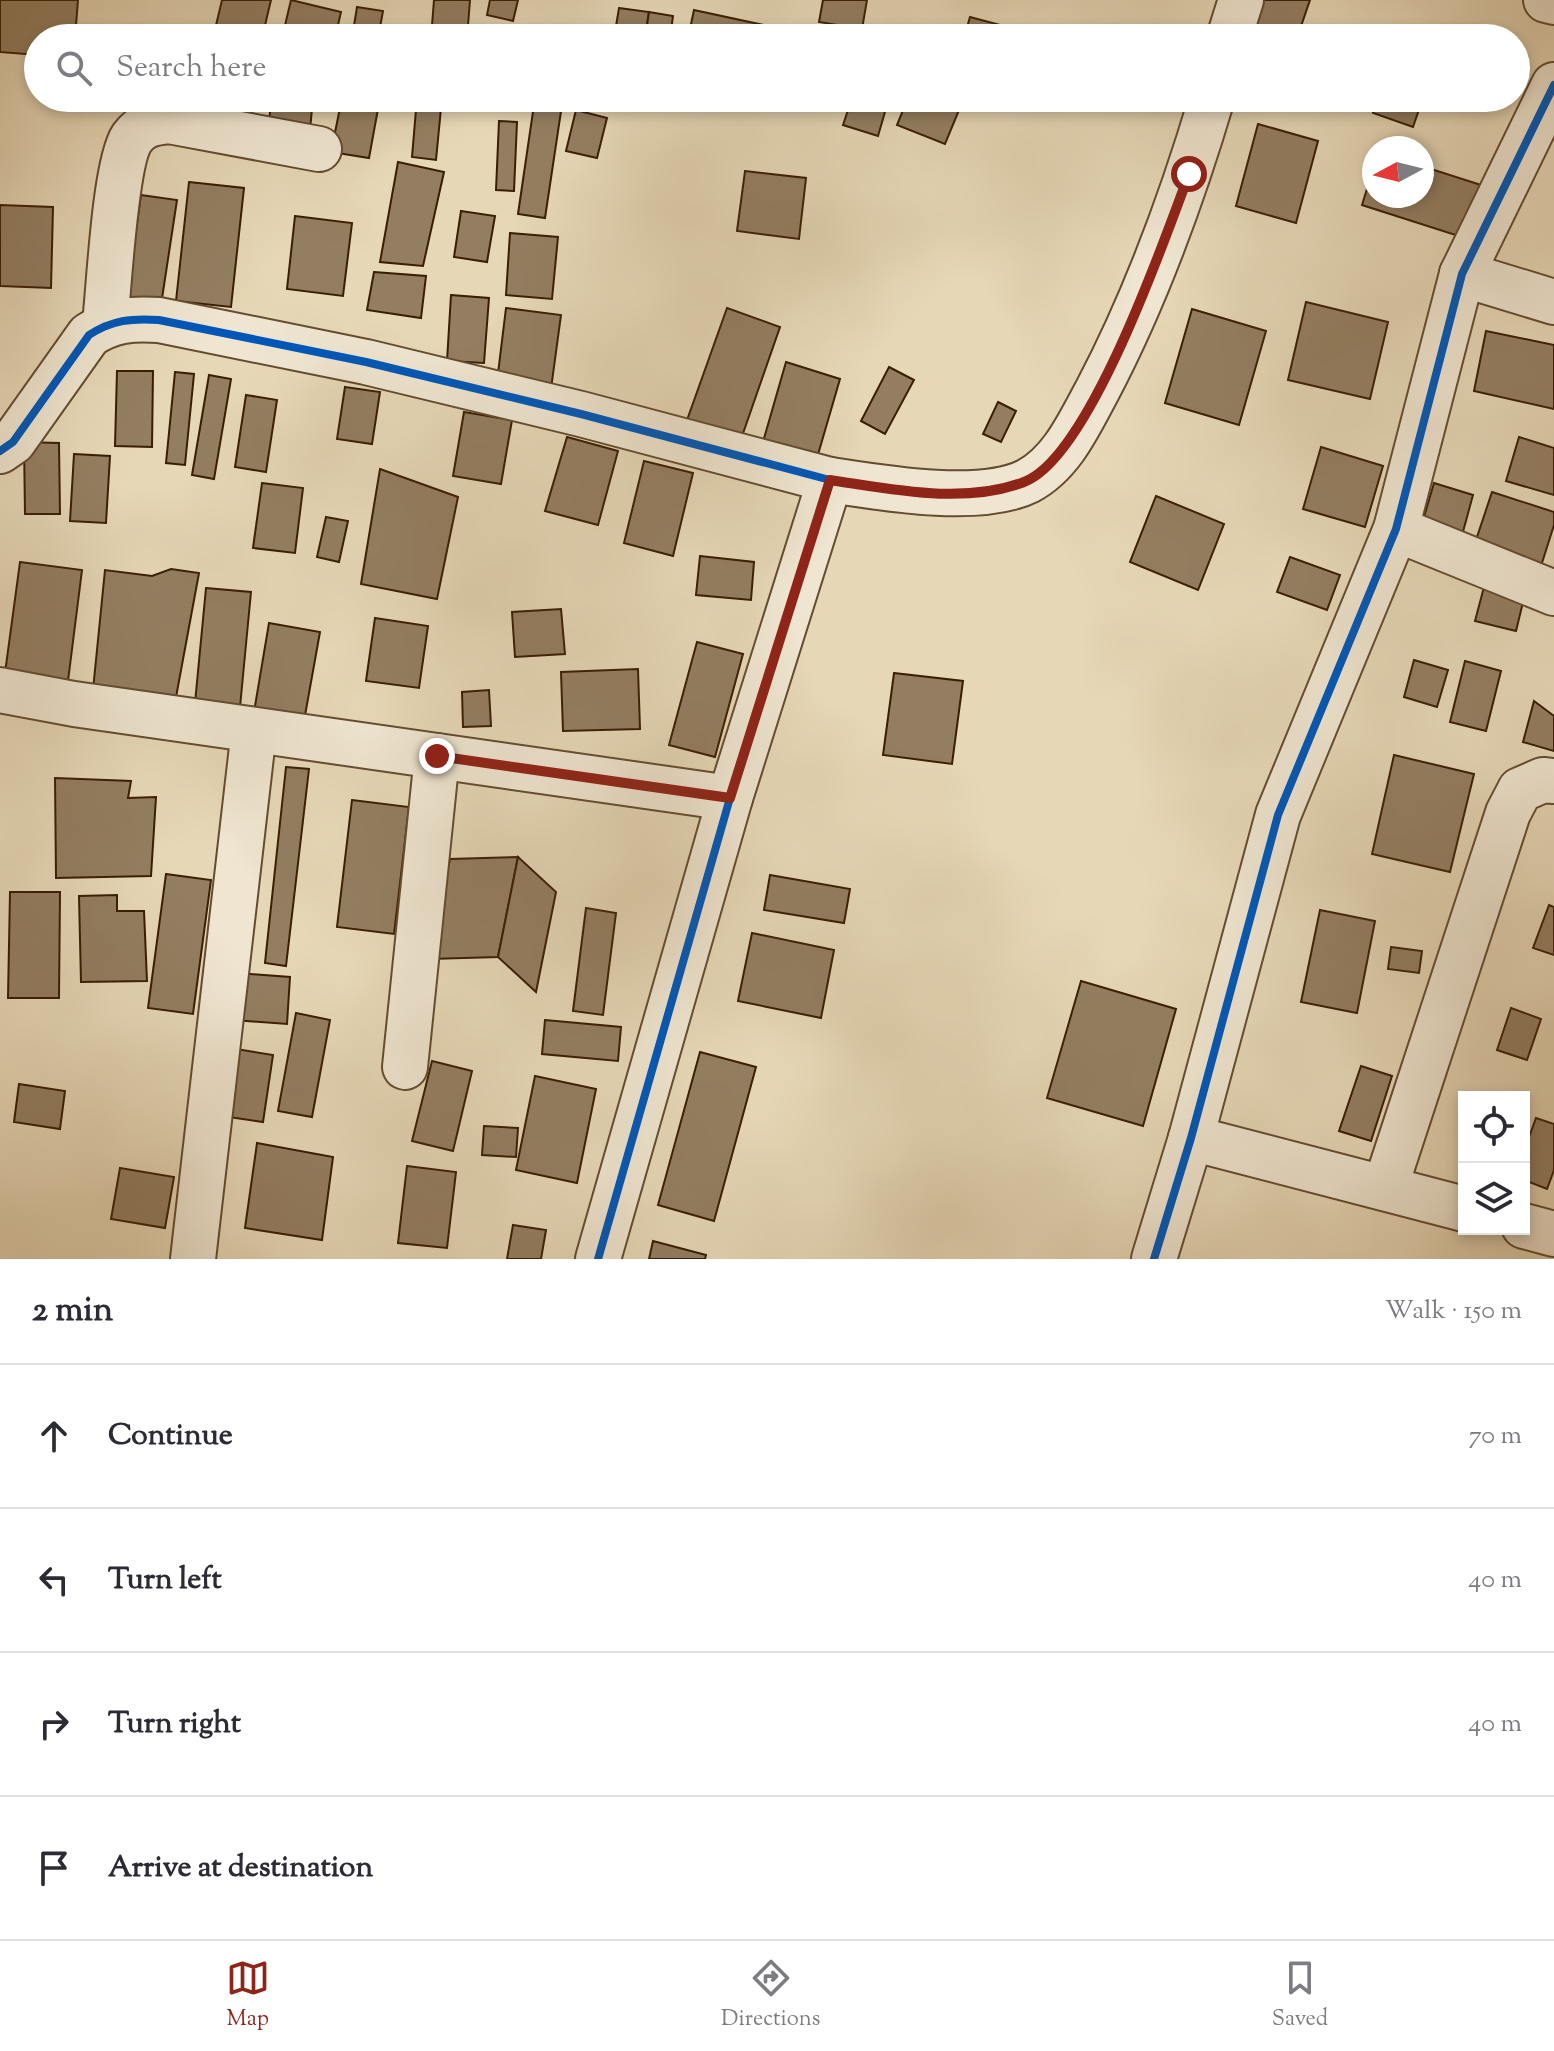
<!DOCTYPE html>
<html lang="en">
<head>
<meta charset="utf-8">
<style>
  :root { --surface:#fff; --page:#f2f2f3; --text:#2b2b33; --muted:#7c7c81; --line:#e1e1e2; --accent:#8f2418 }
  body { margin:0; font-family:"Sorts Mill Goudy",serif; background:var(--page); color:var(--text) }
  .controls { position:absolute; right:24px; bottom:24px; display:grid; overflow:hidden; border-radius:0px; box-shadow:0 4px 12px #0003 }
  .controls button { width:72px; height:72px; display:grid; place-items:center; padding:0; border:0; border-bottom:2px solid var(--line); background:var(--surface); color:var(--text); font:40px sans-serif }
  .compass { position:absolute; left:1362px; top:136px; width:72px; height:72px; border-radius:50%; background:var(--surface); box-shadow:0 4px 12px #0003; rotate:263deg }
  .stop { position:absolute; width:24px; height:24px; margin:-18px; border:6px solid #8f2418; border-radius:50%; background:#fff }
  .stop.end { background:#8f2418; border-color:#fff; box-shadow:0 2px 8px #0008 }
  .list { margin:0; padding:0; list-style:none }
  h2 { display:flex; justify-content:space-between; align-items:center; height:104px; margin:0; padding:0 32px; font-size:34px }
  h2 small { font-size:26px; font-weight:400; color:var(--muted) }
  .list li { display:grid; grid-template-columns:52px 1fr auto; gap:24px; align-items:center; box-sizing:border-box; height:144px; padding:0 32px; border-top:2px solid var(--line) }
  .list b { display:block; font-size:30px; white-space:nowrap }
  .list em { font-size:26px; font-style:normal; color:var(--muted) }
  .icon { flex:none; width:44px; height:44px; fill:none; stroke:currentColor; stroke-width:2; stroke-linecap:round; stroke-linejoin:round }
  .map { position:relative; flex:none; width:1554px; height:1259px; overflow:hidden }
  .search { position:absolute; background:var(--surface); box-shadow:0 4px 12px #0003; left:24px; right:24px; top:24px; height:88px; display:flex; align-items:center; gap:20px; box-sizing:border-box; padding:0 28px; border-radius:44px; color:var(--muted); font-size:30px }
  .sheet { height:680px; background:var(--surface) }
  nav { display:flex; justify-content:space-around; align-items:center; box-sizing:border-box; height:112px; border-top:2px solid var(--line); background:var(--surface); font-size:22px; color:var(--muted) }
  nav a { display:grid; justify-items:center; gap:4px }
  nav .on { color:var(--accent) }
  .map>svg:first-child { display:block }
  .building { fill:#937e61; stroke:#391e04; stroke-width:2 }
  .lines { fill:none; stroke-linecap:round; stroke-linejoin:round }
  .minor-casing { stroke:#644c30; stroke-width:48 }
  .minor { stroke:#efe5d0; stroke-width:44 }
  .cycleway-casing { stroke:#efe5d0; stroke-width:13 }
  .cycleway { stroke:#0057b8; stroke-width:8 }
  .route { stroke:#8f2418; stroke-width:10 }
</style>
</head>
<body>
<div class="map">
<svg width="1554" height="1259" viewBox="0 0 1554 1259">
  <rect width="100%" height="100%" fill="#e6d7b6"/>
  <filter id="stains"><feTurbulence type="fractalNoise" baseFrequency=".0025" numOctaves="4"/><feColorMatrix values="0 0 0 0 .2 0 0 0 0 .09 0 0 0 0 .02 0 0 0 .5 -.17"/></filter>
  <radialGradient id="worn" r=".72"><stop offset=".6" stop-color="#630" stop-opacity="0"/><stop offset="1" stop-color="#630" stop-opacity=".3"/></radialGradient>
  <g class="building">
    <path d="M 0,0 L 78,0 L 75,38 L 38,38 L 38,55 L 0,52 Z"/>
    <path d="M 222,0 L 271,0 L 262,38 L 213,38 Z"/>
    <path d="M 291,0 L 341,12 L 335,38 L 282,38 Z"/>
    <path d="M 434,0 L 470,0 L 467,38 L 431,38 Z"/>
    <path d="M 490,0 L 518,0 L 513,21 L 487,15 Z"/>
    <path d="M 823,0 L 867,0 L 862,29 L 819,22 Z"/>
    <path d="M 1264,0 L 1310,0 L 1297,38 L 1251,38 Z"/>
    <path d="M 357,7 L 383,11 L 378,38 L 352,38 Z"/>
    <path d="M 619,8 L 649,12 L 645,38 L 614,38 Z"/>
    <path d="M 694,10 L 782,29 L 780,38 L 688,38 Z"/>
    <path d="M 649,12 L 673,16 L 670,38 L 645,38 Z"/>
    <path d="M 970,17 L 1015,29 L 1012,38 L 964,38 Z"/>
    <path d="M 271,98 L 313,98 L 310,130 L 269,125 Z"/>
    <path d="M 342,98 L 380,98 L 369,158 L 331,152 Z"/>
    <path d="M 417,98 L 442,98 L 436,160 L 412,157 Z"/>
    <path d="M 535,98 L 563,98 L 545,218 L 518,214 Z"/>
    <path d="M 852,98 L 889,98 L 878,136 L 843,125 Z"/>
    <path d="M 908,98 L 964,98 L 945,144 L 897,125 Z"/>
    <path d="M 1378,98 L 1423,98 L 1413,127 L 1373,113 Z"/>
    <path d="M 576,110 L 607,118 L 597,158 L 566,151 Z"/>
    <path d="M 499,121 L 517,122 L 514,191 L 496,190 Z"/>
    <path d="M 1258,124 L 1318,141 L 1296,223 L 1236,206 Z"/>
    <path d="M 398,162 L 444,172 L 423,266 L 380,262 Z"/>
    <path d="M 1374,166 L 1374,196 L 1422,196 L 1422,166 L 1484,186 L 1468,239 L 1362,205 Z"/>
    <path d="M 745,171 L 806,178 L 799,239 L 737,231 Z"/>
    <path d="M 189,182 L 244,188 L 231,307 L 176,301 Z"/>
    <path d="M 141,195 L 177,200 L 161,305 L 126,300 Z"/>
    <path d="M 0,205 L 53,207 L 51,288 L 0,286 Z"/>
    <path d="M 461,211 L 495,216 L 487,262 L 454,257 Z"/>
    <path d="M 295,216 L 352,223 L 343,296 L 287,289 Z"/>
    <path d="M 510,233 L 558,237 L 552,299 L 506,295 Z"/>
    <path d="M 374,272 L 426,276 L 421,318 L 367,310 Z"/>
    <path d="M 451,295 L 489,298 L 484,363 L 447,361 Z"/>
    <path d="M 1306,302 L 1388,322 L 1370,399 L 1288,380 Z"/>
    <path d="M 506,308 L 561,315 L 551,389 L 497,382 Z"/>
    <path d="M 727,308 L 780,327 L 740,442 L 686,423 Z"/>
    <path d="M 1192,309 L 1266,331 L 1239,425 L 1165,403 Z"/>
    <path d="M 1486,331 L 1554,345 L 1554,409 L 1474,391 Z"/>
    <path d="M 786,362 L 840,379 L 817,458 L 763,442 Z"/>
    <path d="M 889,367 L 914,380 L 885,434 L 861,421 Z"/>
    <path d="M 117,371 L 153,371 L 152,447 L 115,446 Z"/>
    <path d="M 175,372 L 194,374 L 185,465 L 166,463 Z"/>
    <path d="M 209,375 L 231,379 L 214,479 L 192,475 Z"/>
    <path d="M 345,387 L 380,392 L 372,444 L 337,439 Z"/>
    <path d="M 246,395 L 277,400 L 266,472 L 235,467 Z"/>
    <path d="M 998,402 L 1016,411 L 1001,442 L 983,434 Z"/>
    <path d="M 464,412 L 512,420 L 501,484 L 453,476 Z"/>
    <path d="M 567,437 L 618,451 L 598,525 L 545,511 Z"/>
    <path d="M 1519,437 L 1554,448 L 1554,495 L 1506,481 Z"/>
    <path d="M 24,442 L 59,443 L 60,514 L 25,514 Z"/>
    <path d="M 1321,447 L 1383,466 L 1365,527 L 1303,509 Z"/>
    <path d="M 74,454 L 110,456 L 106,523 L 70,521 Z"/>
    <path d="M 644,461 L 693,473 L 673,556 L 624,543 Z"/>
    <path d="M 380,469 L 458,497 L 437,599 L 361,584 Z"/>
    <path d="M 262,483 L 303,488 L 295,553 L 253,548 Z"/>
    <path d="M 1434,483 L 1473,495 L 1461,539 L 1421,527 Z"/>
    <path d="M 1492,492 L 1554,512 L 1554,525 L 1541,566 L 1475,543 Z"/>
    <path d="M 1156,496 L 1224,524 L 1198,590 L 1130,562 Z"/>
    <path d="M 326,517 L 348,521 L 339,562 L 317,557 Z"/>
    <path d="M 700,556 L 754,562 L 751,600 L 696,595 Z"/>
    <path d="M 1290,557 L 1340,575 L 1327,610 L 1277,592 Z"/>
    <path d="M 20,562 L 82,570 L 68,681 L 5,673 Z"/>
    <path d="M 171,569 L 199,573 L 174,708 L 93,690 L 105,570 L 152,576 Z"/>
    <path d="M 1484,587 L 1524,598 L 1516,631 L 1475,621 Z"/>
    <path d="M 206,588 L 251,592 L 240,707 L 195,703 Z"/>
    <path d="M 561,609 L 565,654 L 515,657 L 512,612 Z"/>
    <path d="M 375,618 L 428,626 L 419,688 L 366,681 Z"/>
    <path d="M 269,623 L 320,632 L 304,721 L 254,712 Z"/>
    <path d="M 697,642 L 743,654 L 715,757 L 669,745 Z"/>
    <path d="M 1414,660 L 1448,670 L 1437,707 L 1404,697 Z"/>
    <path d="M 1465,661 L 1501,671 L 1486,731 L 1450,722 Z"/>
    <path d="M 638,669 L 640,729 L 563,731 L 561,672 Z"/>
    <path d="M 894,673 L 963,681 L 952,764 L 883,755 Z"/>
    <path d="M 489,690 L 491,726 L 463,727 L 462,692 Z"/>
    <path d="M 1534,701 L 1554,716 L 1554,751 L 1523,742 Z"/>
    <path d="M 1394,755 L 1474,774 L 1450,872 L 1372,854 Z"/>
    <path d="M 286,767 L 309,769 L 286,966 L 265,963 Z"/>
    <path d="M 55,778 L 131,781 L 128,798 L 156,797 L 151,876 L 56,878 Z"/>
    <path d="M 352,800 L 409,807 L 394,934 L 337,927 Z"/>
    <path d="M 518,857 L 498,957 L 430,959 L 450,859 Z"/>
    <path d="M 518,857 L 556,892 L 536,992 L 498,957 Z"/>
    <path d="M 166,874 L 211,880 L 193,1014 L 148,1008 Z"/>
    <path d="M 770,875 L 850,889 L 844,923 L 764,910 Z"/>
    <path d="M 10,892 L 60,892 L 59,998 L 8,998 Z"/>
    <path d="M 117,895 L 117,911 L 144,911 L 147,981 L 81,982 L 79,896 Z"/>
    <path d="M 1549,905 L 1554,907 L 1554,955 L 1533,948 Z"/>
    <path d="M 586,908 L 616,913 L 603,1015 L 573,1011 Z"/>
    <path d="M 1320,910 L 1375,921 L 1357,1013 L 1301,1002 Z"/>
    <path d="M 752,933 L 834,950 L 821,1018 L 738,1001 Z"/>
    <path d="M 1391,947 L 1422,951 L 1419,973 L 1388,969 Z"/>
    <path d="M 238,973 L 290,977 L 287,1024 L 234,1020 Z"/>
    <path d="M 1081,981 L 1176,1009 L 1143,1126 L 1047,1098 Z"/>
    <path d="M 1511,1008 L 1541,1019 L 1527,1060 L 1497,1050 Z"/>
    <path d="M 296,1013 L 330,1020 L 312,1117 L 278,1111 Z"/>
    <path d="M 545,1020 L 621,1027 L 618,1061 L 542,1054 Z"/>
    <path d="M 224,1047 L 273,1055 L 263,1122 L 215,1115 Z"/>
    <path d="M 700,1052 L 756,1067 L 714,1221 L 658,1205 Z"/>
    <path d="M 432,1061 L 472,1071 L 453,1151 L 412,1141 Z"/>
    <path d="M 1361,1066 L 1392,1076 L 1371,1141 L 1339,1131 Z"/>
    <path d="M 535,1076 L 596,1089 L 577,1183 L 516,1170 Z"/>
    <path d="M 19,1084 L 65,1091 L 60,1129 L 14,1122 Z"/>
    <path d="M 1536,1118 L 1554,1124 L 1554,1170 L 1547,1189 L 1524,1180 L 1524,1151 Z"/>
    <path d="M 484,1126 L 518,1128 L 516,1157 L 482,1155 Z"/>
    <path d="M 257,1143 L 333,1157 L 322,1240 L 245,1228 Z"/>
    <path d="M 407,1166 L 456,1172 L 447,1248 L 398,1243 Z"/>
    <path d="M 120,1168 L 174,1177 L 165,1228 L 111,1219 Z"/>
    <path d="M 513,1225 L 546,1230 L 541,1259 L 507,1259 Z"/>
    <path d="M 653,1241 L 706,1255 L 705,1259 L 649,1259 Z"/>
  </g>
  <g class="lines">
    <g class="minor-casing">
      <g id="minor">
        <path d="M 1546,0 L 1554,2"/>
        <path d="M 1229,38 L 1241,0"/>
        <path d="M 1462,274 L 1554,302"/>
        <path d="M 105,324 C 109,288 115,163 132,138 C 142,124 154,123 169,121 L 319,149"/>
        <path d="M 0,451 L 13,442 L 89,335 C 112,320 132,318 159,320 L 366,362 L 581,414 L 830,480 L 730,798 L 598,1259"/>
        <path d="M 830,480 C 882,488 980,505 1028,481 C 1062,463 1079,424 1097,391 C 1146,298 1182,199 1212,98"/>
        <path d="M 1396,529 L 1554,593"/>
        <path d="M 0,690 L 74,704 L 730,798"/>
        <path d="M 405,1067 L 437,756"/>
        <path d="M 1191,1138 L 1464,1209"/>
        <path d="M 1385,1188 L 1508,813 L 1520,790 L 1543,780 L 1554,781"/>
        <path d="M 1524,1226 L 1554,1234"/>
        <path d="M 193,1259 L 254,730"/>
        <path d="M 1154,1259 L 1191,1138 L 1278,815 L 1396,529 L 1462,274 L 1554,85"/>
      </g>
    </g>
    <use href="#minor" class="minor"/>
    <g class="cycleway-casing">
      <g id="cycleway">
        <path d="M 0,451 L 13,442 L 89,335 C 112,320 132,318 159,320 L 366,362 L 581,414 L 830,480 L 730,798 L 598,1259"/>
        <path d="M 1154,1259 L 1191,1138 L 1278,815 L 1396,529 L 1462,274 L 1554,85"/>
      </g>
    </g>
    <use href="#cycleway" class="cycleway"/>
  </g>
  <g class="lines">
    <path class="route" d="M 437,756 L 730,798 L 830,480 C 891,489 964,505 1024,482 C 1089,458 1164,241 1189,174"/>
  </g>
  <rect width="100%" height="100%" filter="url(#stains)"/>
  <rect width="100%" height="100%" fill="url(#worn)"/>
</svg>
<div class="controls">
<button><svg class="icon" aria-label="locate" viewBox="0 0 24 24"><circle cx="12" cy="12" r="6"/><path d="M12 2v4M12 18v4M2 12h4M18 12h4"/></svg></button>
<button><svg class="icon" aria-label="layers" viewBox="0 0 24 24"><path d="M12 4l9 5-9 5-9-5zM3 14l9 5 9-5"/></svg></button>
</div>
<svg class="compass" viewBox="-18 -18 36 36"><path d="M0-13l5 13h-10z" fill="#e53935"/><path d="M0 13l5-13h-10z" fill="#7c7c81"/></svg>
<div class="stop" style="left:1189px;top:174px"></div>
<div class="stop end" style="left:437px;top:756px"></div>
<div class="search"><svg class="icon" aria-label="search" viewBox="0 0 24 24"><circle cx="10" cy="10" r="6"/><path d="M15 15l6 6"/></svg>Search here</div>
</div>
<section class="sheet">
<h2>2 min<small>Walk · 150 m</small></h2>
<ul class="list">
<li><svg class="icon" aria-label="ahead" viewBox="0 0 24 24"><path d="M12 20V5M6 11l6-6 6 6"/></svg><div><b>Continue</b></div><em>70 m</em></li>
<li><svg class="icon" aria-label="left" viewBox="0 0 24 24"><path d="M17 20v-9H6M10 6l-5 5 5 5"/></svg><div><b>Turn left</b></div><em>40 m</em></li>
<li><svg class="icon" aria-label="right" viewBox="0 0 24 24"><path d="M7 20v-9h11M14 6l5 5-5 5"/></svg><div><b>Turn right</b></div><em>40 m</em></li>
<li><svg class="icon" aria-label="arrive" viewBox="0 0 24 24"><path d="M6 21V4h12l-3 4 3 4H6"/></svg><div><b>Arrive at destination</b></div></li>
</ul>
</section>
<nav>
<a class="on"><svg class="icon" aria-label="map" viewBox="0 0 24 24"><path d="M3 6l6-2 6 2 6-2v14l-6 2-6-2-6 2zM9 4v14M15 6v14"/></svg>Map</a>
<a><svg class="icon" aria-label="directions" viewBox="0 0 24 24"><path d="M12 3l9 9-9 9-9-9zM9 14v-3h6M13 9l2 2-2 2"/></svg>Directions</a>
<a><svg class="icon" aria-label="saved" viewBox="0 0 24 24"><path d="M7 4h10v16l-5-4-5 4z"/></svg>Saved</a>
</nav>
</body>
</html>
